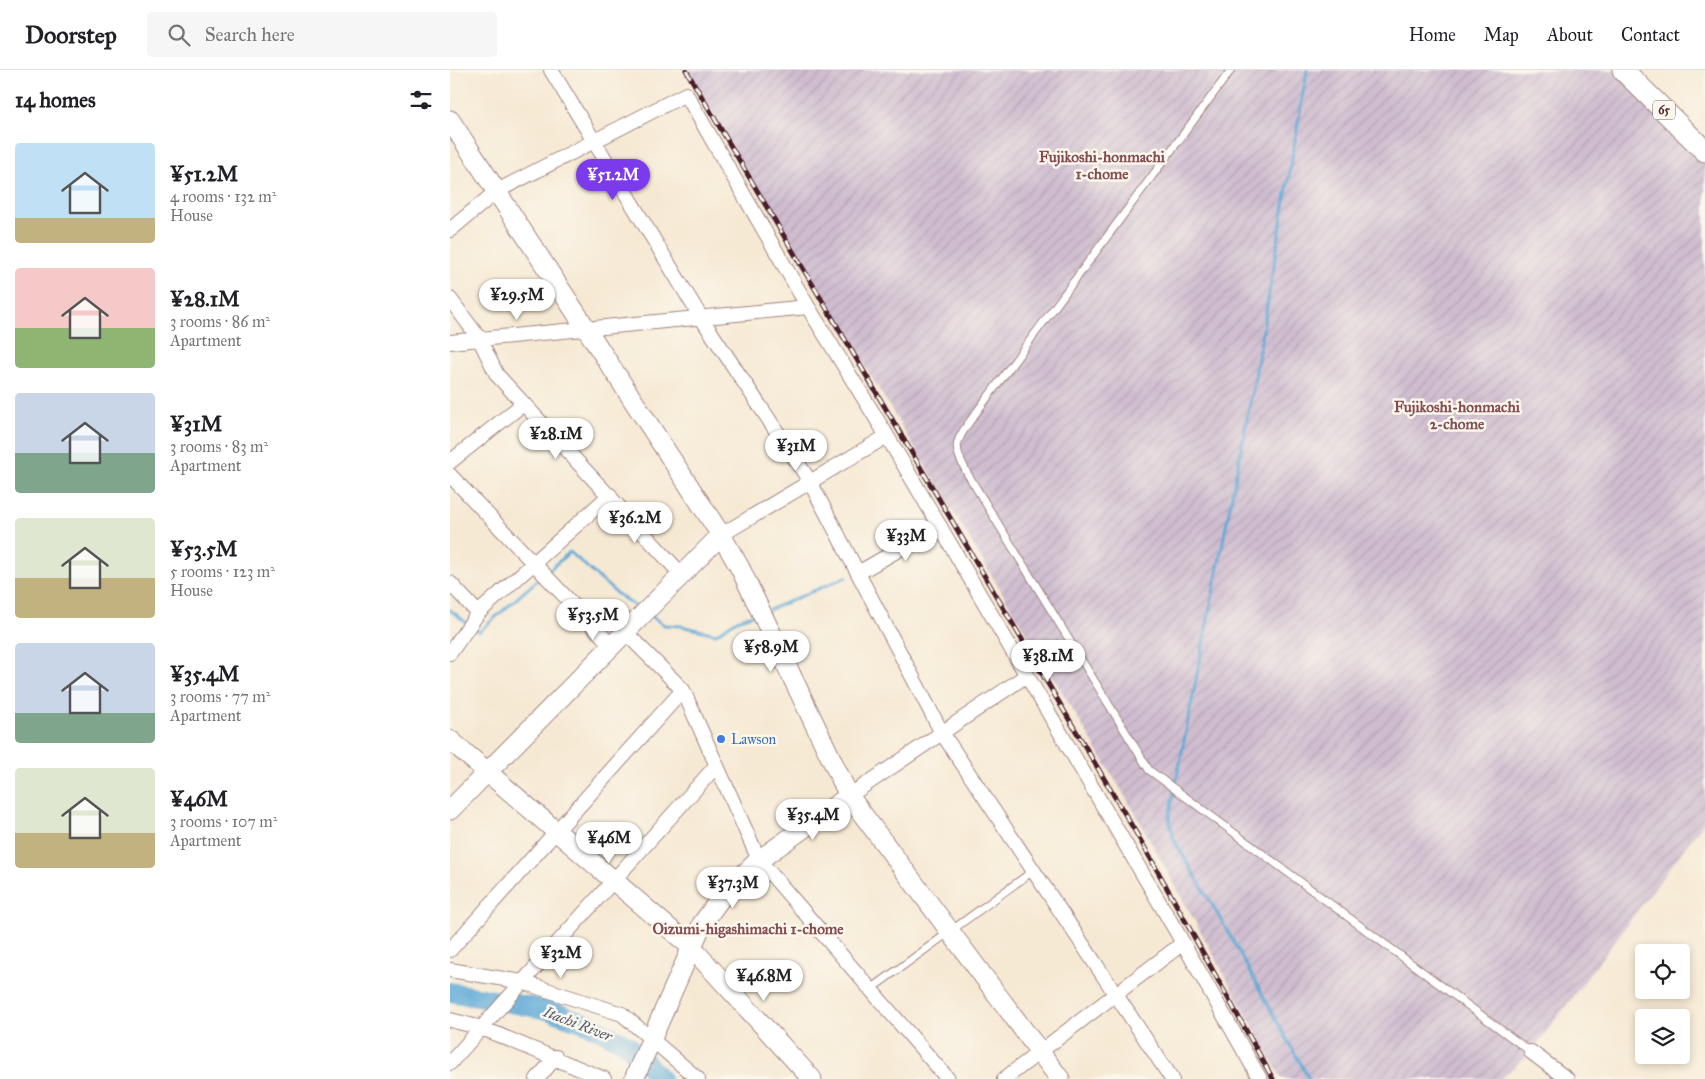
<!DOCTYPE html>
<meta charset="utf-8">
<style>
:root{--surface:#fff;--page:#f6f6f6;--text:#202124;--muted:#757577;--line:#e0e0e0;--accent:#7c3aed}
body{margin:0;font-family:"IM FELL Great Primer",serif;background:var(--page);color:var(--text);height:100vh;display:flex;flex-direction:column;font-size:19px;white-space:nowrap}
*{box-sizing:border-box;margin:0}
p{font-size:16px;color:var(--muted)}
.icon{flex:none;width:28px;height:28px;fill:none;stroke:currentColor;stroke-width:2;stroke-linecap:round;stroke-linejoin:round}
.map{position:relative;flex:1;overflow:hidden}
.panel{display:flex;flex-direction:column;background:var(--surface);width:450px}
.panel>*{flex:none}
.buttons{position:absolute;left:1185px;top:874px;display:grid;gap:10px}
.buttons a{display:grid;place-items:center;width:55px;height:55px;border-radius:5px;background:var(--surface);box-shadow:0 2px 8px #0003;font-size:25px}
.price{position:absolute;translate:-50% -42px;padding:0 11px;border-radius:18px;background:#fff;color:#222;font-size:16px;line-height:32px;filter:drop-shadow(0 1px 2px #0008)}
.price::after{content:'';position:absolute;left:50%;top:30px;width:15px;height:11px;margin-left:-8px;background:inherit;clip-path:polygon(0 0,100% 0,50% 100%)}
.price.on{background:var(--accent);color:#fff}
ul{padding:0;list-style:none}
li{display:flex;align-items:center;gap:15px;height:125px;padding:0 15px}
li span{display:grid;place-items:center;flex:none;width:140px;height:100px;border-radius:5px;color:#555}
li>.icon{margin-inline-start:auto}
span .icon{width:60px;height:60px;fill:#fffc;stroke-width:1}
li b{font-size:21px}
h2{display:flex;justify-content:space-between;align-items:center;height:60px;padding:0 15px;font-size:21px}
header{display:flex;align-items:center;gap:30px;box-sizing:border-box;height:70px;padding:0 25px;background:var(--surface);border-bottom:1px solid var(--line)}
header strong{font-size:24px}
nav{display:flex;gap:28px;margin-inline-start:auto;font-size:18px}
.search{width:350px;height:45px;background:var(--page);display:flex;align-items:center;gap:12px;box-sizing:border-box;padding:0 18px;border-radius:5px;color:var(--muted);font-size:19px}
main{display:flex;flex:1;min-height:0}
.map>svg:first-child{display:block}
.industrial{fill:url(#industrial-furrows)}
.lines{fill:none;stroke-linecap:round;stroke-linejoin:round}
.stream{stroke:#5ea9d6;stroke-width:3}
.river{stroke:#5ea9d6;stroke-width:20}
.lane-casing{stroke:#a0847f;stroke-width:9}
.street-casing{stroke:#a0847f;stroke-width:16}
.secondary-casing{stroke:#a0847f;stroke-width:21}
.primary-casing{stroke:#a0847f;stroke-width:23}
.lane{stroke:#fff;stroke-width:7}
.street{stroke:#fff;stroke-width:14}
.secondary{stroke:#fff;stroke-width:19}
.primary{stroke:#fff;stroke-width:21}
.rail-casing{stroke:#4a1f2b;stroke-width:5}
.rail{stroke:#fbf7ec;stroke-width:3;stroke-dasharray:9;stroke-linecap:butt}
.shop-dot{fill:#3f7fe0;stroke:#fbf7ec;stroke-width:2}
.labels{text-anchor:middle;stroke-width:5;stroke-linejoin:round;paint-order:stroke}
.shield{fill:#fbf7ec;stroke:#7f6065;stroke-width:1}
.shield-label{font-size:12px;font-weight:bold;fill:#4a1f2b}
.shop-label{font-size:14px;fill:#366cbe;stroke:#fbf7ec;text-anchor:start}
.neighbourhood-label{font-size:15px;font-weight:bold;fill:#844b52;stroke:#fbf7ec}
.water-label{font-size:15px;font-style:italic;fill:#52566f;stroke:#fbf7ec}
</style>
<header>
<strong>Doorstep</strong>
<div class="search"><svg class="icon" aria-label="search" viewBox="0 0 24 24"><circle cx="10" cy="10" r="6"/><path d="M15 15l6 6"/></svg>Search here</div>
<nav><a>Home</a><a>Map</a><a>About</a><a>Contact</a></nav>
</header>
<main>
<section class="panel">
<h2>14 homes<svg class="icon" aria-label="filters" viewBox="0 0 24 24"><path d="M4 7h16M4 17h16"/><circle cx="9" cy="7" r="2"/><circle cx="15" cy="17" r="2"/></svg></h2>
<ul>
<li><span style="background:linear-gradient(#bfe0f5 75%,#c2b280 0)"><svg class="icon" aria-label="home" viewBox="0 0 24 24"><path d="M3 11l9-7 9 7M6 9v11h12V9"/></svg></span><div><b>¥51.2M</b><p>4 rooms · 132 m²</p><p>House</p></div></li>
<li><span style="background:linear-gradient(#f6c9c9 60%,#8fb573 0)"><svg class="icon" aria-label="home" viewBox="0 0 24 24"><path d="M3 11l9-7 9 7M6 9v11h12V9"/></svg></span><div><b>¥28.1M</b><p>3 rooms · 86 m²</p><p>Apartment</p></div></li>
<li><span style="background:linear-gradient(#c9d6e8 60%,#7fa58c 0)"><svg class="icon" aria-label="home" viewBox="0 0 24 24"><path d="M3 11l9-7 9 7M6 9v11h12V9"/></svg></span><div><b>¥31M</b><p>3 rooms · 83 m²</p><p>Apartment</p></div></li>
<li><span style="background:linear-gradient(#dfe7d0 60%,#c2b280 0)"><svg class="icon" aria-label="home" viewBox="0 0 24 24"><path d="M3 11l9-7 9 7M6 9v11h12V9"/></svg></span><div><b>¥53.5M</b><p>5 rooms · 123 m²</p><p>House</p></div></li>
<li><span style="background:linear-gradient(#c9d6e8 70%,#7fa58c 0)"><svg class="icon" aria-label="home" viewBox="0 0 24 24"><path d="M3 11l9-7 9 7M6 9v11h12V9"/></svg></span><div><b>¥35.4M</b><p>3 rooms · 77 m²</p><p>Apartment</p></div></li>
<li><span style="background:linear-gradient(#dfe7d0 65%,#c2b280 0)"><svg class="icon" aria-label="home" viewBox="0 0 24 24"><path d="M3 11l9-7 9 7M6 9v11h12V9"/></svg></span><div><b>¥46M</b><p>3 rooms · 107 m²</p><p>Apartment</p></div></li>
</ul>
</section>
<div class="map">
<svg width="1255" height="1009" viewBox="0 0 1255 1009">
<defs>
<pattern id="industrial-furrows" width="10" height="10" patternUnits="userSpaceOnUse" patternTransform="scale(1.25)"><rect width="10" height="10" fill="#cfbdcf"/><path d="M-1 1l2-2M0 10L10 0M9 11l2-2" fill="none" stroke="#b3a2b2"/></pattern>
</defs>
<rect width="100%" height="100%" fill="#fbf7ec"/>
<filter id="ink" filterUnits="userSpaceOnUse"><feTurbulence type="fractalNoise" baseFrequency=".02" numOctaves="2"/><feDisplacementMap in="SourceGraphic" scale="10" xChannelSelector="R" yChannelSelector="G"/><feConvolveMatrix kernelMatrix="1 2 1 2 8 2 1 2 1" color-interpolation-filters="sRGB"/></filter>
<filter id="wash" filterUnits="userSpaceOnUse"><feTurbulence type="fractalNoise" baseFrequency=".0096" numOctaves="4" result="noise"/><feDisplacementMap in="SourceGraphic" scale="20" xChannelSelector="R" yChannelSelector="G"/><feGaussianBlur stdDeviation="1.12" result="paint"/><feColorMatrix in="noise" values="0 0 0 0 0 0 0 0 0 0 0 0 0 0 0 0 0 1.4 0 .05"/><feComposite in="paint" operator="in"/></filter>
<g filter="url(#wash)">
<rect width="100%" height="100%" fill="#f6e9d3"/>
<path class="industrial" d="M236 0H1171L1255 81V751L1081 982 1050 1009H832L684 741Z"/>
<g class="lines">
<path class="stream" d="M857 0 803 318 719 748 724 770 778 862 859 1009
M97 502 120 482 166 523 189 539
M0 540 17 553
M319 540 396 507
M201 546 214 555 231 556 266 564 287 550 305 544
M22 557 29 562 92 506"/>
<path class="river" d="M0 922 98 940 140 955 178 975 211 1009"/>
</g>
</g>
<g filter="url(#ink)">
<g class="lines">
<defs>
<path id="lane" d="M781 0 520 351C503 375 504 377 517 403L699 700 1081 982
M421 919 583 801"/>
<path id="street" d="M101 0 250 246 359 410 492 663 722 1009
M0 160 47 121 236 24 358 237 437 366 733 873 810 1009
M0 229 29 268 47 305 232 505
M0 272 358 237
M0 392 73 334
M0 405 162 576
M271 465 437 366
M408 503 490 456
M0 513 28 543
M175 562 233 620 309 790 498 1009
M0 583 28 543 160 425
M399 726 577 605
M0 880 233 620
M0 900 72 912 172 944 248 1009
M0 950 32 958 154 1009
M1081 982 1117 1009
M0 993 266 696
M87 1009 106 987
M554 1009 733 873"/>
<path id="secondary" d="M0 50 271 465 290 498 399 726 610 1009
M0 670 241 877 362 1009
M0 740 271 465
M184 1009 252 854 275 822 309 790 399 726"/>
<path id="primary" d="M1173 0 1255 81"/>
</defs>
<use href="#lane" class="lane-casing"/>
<use href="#street" class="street-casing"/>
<use href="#secondary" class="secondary-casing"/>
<use href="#primary" class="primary-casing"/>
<use href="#lane" class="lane"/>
<use href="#street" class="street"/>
<use href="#secondary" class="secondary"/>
<use href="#primary" class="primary"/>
<defs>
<path id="rail" d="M236 0 692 773 823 1009"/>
</defs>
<use href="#rail" class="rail-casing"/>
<use href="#rail" class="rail"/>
</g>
</g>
<circle class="shop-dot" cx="271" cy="669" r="5"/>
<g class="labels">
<rect class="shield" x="1203" y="30.5" width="22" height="19" rx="4"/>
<g class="shield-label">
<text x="1214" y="44">65</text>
</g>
<g class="shop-label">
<text x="281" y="674">Lawson</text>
</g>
<g class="neighbourhood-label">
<text x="652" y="92">Fujikoshi-honmachi<tspan x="652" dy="17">1-chome</tspan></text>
<text x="1007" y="342">Fujikoshi-honmachi<tspan x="1007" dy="17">2-chome</tspan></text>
<text x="298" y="864">Oizumi-higashimachi 1-chome</text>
</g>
<g class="water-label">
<text transform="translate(128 954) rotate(21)" y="5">Itachi River</text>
</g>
</g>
</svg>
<div class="buttons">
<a><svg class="icon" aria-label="locate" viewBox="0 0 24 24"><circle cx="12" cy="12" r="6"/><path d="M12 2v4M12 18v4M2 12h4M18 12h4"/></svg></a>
<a><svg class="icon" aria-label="layers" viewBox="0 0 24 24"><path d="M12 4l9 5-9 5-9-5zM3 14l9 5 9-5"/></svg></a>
</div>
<b class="price on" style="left:163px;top:131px">¥51.2M</b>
<b class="price" style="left:67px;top:251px">¥29.5M</b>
<b class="price" style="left:106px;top:390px">¥28.1M</b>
<b class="price" style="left:346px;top:402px">¥31M</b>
<b class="price" style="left:185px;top:474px">¥36.2M</b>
<b class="price" style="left:456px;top:492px">¥33M</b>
<b class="price" style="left:143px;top:571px">¥53.5M</b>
<b class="price" style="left:321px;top:603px">¥58.9M</b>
<b class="price" style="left:598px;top:612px">¥38.1M</b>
<b class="price" style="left:363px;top:771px">¥35.4M</b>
<b class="price" style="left:159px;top:794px">¥46M</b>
<b class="price" style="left:283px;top:839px">¥37.3M</b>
<b class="price" style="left:111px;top:909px">¥32M</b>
<b class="price" style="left:314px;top:932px">¥46.8M</b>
</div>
</main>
